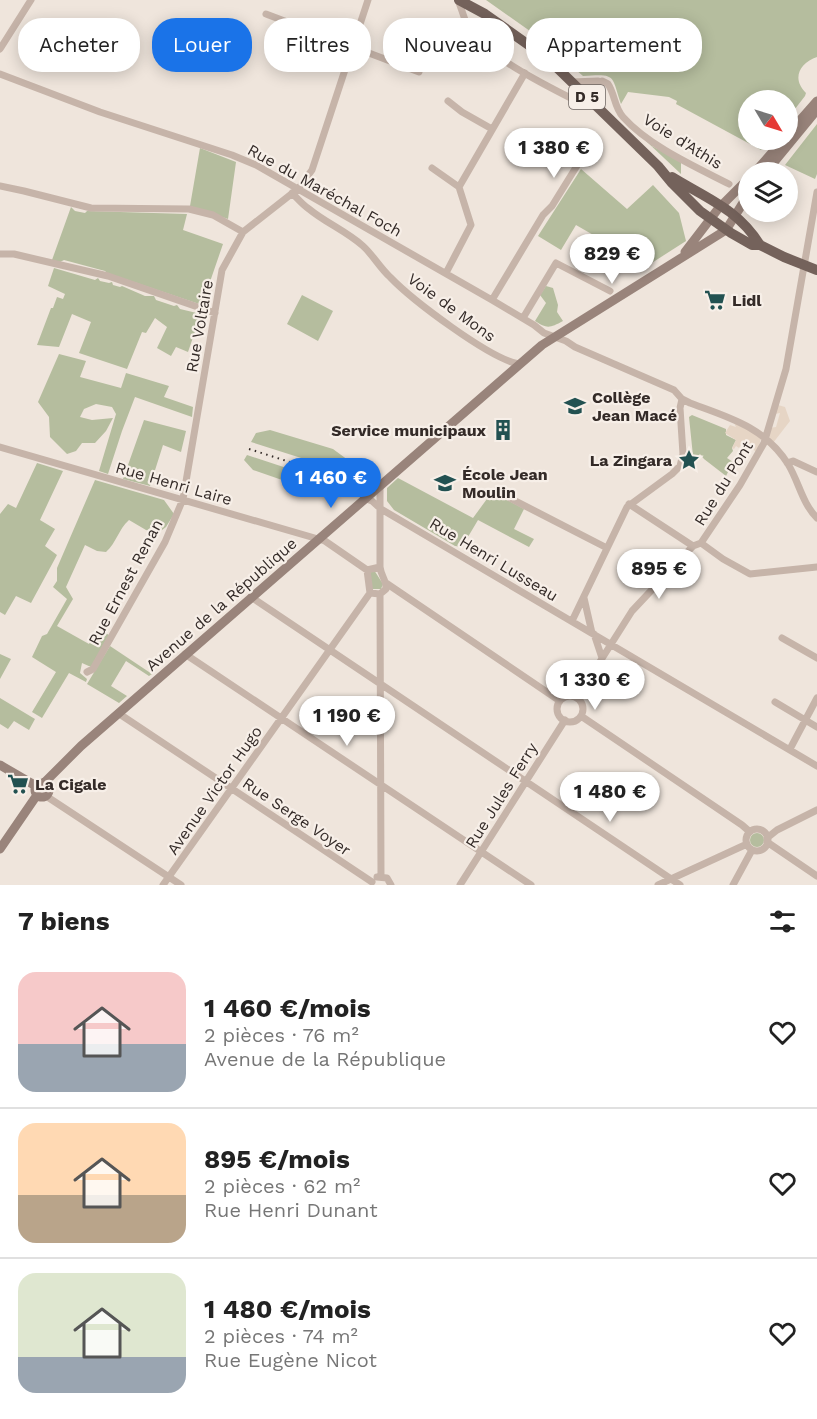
<!DOCTYPE html>
<html lang="fr">
<meta charset="utf-8">
<style>
:root{--surface:#fff;--page:#f6f6f6;--text:#222;--muted:#767676;--line:#e0e0e0;--accent:#1a73e8}
body{margin:0;font-family:"Work Sans",sans-serif;background:var(--page);color:var(--text);height:100vh;display:flex;flex-direction:column;font-size:22px;white-space:nowrap}
*{box-sizing:border-box;margin:0}
p{font-size:20px;color:var(--muted)}
.icon{flex:none;width:33px;height:33px;fill:none;stroke:currentColor;stroke-width:2;stroke-linecap:round;stroke-linejoin:round}
.map{position:relative;height:885px;overflow:hidden}
.drawer{display:flex;flex-direction:column;background:var(--surface);flex:1}
.drawer>*{flex:none}
.hud{position:absolute;left:18px;top:18px;width:782px;height:54px;display:flex;gap:12px}
.needle{width:39px;rotate:128deg}
.tools{position:absolute;left:738px;top:90px;display:grid;gap:12px}
.tools a{display:grid;place-items:center;width:60px;height:60px;border-radius:50%;background:var(--surface);box-shadow:0 3px 15px #0003;font-size:30px}
.price{position:absolute;translate:-50% -51px;padding:0 14px;border-radius:21px;background:#fff;color:#222;font-size:20px;line-height:39px;filter:drop-shadow(0 2px 3px #0008)}
.price::after{content:'';position:absolute;left:50%;top:36px;width:18px;height:14px;margin-left:-9px;background:inherit;clip-path:polygon(0 0,100% 0,50% 100%)}
.price.on{background:var(--accent);color:#fff}
ul{padding:0;list-style:none}
li{display:flex;align-items:center;gap:18px;height:150px;padding:0 18px}
li+li{border-top:2px solid var(--line)}
li span{display:grid;place-items:center;flex:none;width:168px;height:120px;border-radius:18px;color:#555}
li>.icon{margin-inline-start:auto}
span .icon{width:72px;height:72px;fill:#fffc;stroke-width:1}
li b{font-size:26px}
h2{display:flex;justify-content:space-between;align-items:center;height:72px;padding:0 18px;font-size:26px}
.pill{padding:0 21px;border-radius:24px;background:var(--surface);box-shadow:0 3px 15px #0003;font-size:21px;line-height:54px}
.pill.on{background:var(--accent);color:#fff}
.map>svg:first-child{display:block}
.green{fill:#b5bd9e}
.plaza{fill:#e6d5c5}
.lines{fill:none;stroke-linecap:round;stroke-linejoin:round}
.street{stroke:#c6b4a9;stroke-width:7}
.secondary{stroke:#99847b;stroke-width:9}
.primary{stroke:#74625b;stroke-width:10}
.rail{stroke:#342b28;stroke-width:2;stroke-dasharray:1.5 4.5;stroke-linecap:butt}
.labels{text-anchor:middle;stroke-width:4.5;stroke-linejoin:round;paint-order:stroke}
.shield{fill:#f7efe8;stroke:#6e6662;stroke-width:1.5}
.shield-label{font-size:15px;font-weight:bold;fill:#342b28}
.street-label{font-size:16px;fill:#342b28;stroke:#f7efe8}
.poi-label{font-size:16px;font-weight:bold;fill:#342b28;stroke:#f7efe8;text-anchor:start}
</style>
<div class="map">
<svg width="817" height="885" viewBox="0 0 817 885">
<rect width="100%" height="100%" fill="#efe5dc"/>
<path class="green" d="M486 0H817V57C800 63 791 78 806 93L805 96 788 118V100H748V140H769L761 150 676 104 677 101 669 97 628 92 621 104C611 75 617 74 583 76L537 36Z
M817 124V174L815 179 785 165Z
M646 141 652 143V146L681 161V174Z
M200 148 236 162 228 219 190 206Z
M581 169 627 209 653 185 679 213 686 241 647 266 576 225 561 250 538 236Z
M71 207 75 211 85 213 87 211 187 214 183 230 223 244 202 305 107 273 105 271 64 260 60 262 52 260Z
M54 268 95 280 98 278 100 281 109 283 112 282 113 285 120 287 122 286 145 296H154L156 300 174 306 177 305 180 309 201 314 188 352 176 347 171 356 157 348 167 327 155 318 146 333 142 332 127 369 79 353 91 322 72 314 59 347 37 345 51 308H53L57 297 63 299 65 294 48 286Z
M546 286 553 288 558 305 557 312 563 321C550 328 547 329 535 321L546 303 540 295Z
M302 295 333 311 318 341 287 324Z
M59 354 86 361 80 377 121 388 126 373 169 386 164 397 193 407 192 417 135 397 122 431 108 474 99 471 116 414 112 407 96 404 84 409 80 417 92 420 113 418 106 431 95 443H82L76 451 67 454 50 437 49 417 38 402Z
M692 415 726 429V435L736 440 732 448 733 451 727 458 733 462 726 476 704 459 700 454 697 457 693 456 689 417Z
M144 420 186 431 181 452 163 445 150 486 123 479Z
M270 430 333 449 352 463 342 492 331 497 253 470 244 460 247 455 329 482 338 487 342 471 251 442 256 433Z
M37 463 63 471 40 520 55 529 45 546 57 555 31 603 16 596 5 615 0 612V514L8 504 16 508Z
M398 478 473 518 492 492 524 509 514 529 534 539 529 547 478 520 462 547 455 546 394 510 387 501V488Z
M95 480 164 500 174 514 166 527 158 533 146 530 129 520C118 530 117 542 106 552L97 551 85 545 66 587 73 599 57 626 89 644 98 629 109 635 91 667 82 663 80 673 87 679 86 682 69 673 42 718 32 712 56 672 32 657 42 636 47 634 67 599 53 587 57 581V568Z
M374 570 383 584 381 589H372L369 573Z
M110 646 152 674 149 676 126 661 111 686 127 696 119 703 87 684Z
M0 654 11 659 0 679Z
M0 698 35 719 29 730 14 721 8 729 0 724Z
M750 840a7 7 0 1 1 14 0a7 7 0 1 1-14 0Z"/>
<path class="plaza" d="M778 405 785 407 790 421 773 443 769 436 770 428 776 427 780 413 775 414Z
M734 423 751 431 761 439 757 452 742 443 739 448 736 446 734 449 732 448 736 440 725 433 730 425 736 427Z"/>
<g class="lines">
<path class="street" d="M458 0C461 7 463 15 466 22 483 57 550 87 584 105L592 101V89L594 84 602 81 608 84C615 94 614 107 623 117 649 146 694 166 729 184
M266 14 419 72
M0 49 31 0
M0 74 100 112 232 155 256 165 492 300 534 325 544 333 566 341 575 347 674 390 682 399 690 403C728 417 765 427 788 464 799 482 802 503 817 518
M572 82 598 81
M448 101 462 112 492 129
M432 168 459 187
M0 186 24 191 91 208 189 209 213 215 243 232
M292 193C298 199 303 205 309 209 326 223 346 231 363 246 373 255 380 268 390 277 412 300 490 359 519 364
M0 254H14L108 276 215 313
M446 273 471 225 459 187 525 73
M492 300 543 215 552 206 583 156
M523 318 556 263 610 291
M0 447 325 541 367 570
M787 463 793 461 817 472
M496 491 607 548
M364 498 372 501 381 509 817 766
M629 504 693 546
M701 543 740 485 764 443 786 369 817 192
M701 543 723 559 750 574 817 567
M380 567V484
M380 567C381 576 387 581 386 589L380 594 370 593 367 570Z
M386 583 560 701
M380 594 381 876
M251 597 680 885
M584 598 592 633
M572 621 627 507 672 474 680 466 683 454 680 408 682 399
M594 634 602 658
M782 638 817 658
M185 654 531 885
M87 672 93 669 165 542 183 499 222 270 243 232 299 188 312 170 368 0
M557 709a13 13 0 1 1 26 0a13 13 0 1 1-26 0Z
M577 698 632 611 693 546 701 543
M775 702 817 727
M118 713 372 882
M581 716 742 825 750 832
M790 749 817 698
M46 796 181 885
M746 840a11 11 0 1 1 22 0a11 11 0 1 1-22 0Z
M767 838 777 830 817 810
M767 842 817 876
M377 877 387 878 391 885
M163 885 370 593
M460 885 565 720
M658 885 747 844
M733 885 752 850"/>
<path class="secondary" d="M788 134 817 101
M755 172 783 140
M766 172 817 110
M685 252 718 209 748 179
M0 765 36 786
M35 790a7 7 0 1 1 14 0a7 7 0 1 1-14 0Z
M44 783 81 746 542 345 726 230 748 195
M0 849 37 795"/>
<path class="primary" d="M459 0 485 14 547 58 658 166 672 183 700 211 731 233 752 245H760L784 257 817 270
M672 177C706 198 738 209 760 245"/>
<path class="rail" d="M249 449 340 478"/>
</g>
<defs>
<symbol id="supermarket-bare" viewBox="-9 -9 18 18"><path d="M-6-5.5h2.5l.6 2H6L4.5 2H-2.5L-4.4-4H-6ZM-1.5 3.2a1.3 1.3 0 1 0 .1 0ZM3 3.2a1.3 1.3 0 1 0 .1 0Z" fill="#225151" stroke="#f7efe8" stroke-width="2.5" paint-order="stroke"/></symbol>
<symbol id="school-bare" viewBox="-9 -9 18 18"><path d="M0-5L7-2L0 1L-7-2ZM-4 1L0 2.5L4 1V4Q0 6-4 4Z" fill="#225151" stroke="#f7efe8" stroke-width="2.5" paint-order="stroke"/></symbol>
<symbol id="building-bare" viewBox="-9 -9 18 18"><path d="M-4-6H4V6H1V3H-1V6H-4ZM-2.5-4.3h1.7v1.8h-1.7ZM.8-4.3h1.7v1.8H.8ZM-2.5-1h1.7V.8h-1.7ZM.8-1h1.7V.8H.8Z" fill="#225151" stroke="#f7efe8" stroke-width="2.5" paint-order="stroke"/></symbol>
<symbol id="sight-bare" viewBox="-9 -9 18 18"><path d="M0-6L1.8-2.2L6-1.7L2.9 1.2L3.7 5.4L0 3.3L-3.7 5.4L-2.9 1.2L-6-1.7L-1.8-2.2Z" fill="#225151" stroke="#f7efe8" stroke-width="2.5" paint-order="stroke"/></symbol>
</defs>
<g fill-rule="evenodd">
<use href="#supermarket-bare" x="700" y="285" width="30" height="30"/>
<use href="#school-bare" x="560" y="391" width="30" height="30"/>
<use href="#building-bare" x="488" y="415" width="30" height="30"/>
<use href="#sight-bare" x="674" y="445" width="30" height="30"/>
<use href="#school-bare" x="430" y="468" width="30" height="30"/>
<use href="#supermarket-bare" x="3" y="769" width="30" height="30"/>
</g>
<g class="labels">
<rect class="shield" x="569" y="85" width="36" height="24" rx="4.5"/>
<g class="shield-label">
<text x="587" y="102">D 5</text>
</g>
<g class="street-label">
<text transform="translate(683 141) rotate(32)" y="6">Voie d'Athis</text>
<text transform="translate(325 190) rotate(29)" y="6">Rue du Maréchal Foch</text>
<text transform="translate(452 307) rotate(36)" y="6">Voie de Mons</text>
<text transform="translate(199 326) rotate(-80)" y="6">Rue Voltaire</text>
<text transform="translate(174 483) rotate(16)" y="6">Rue Henri Laire</text>
<text transform="translate(723 483) rotate(-58)" y="6">Rue du Pont</text>
<text transform="translate(494 559) rotate(31)" y="6">Rue Henri Lusseau</text>
<text transform="translate(125 582) rotate(-62)" y="6">Rue Ernest Renan</text>
<text transform="translate(221 604) rotate(-41)" y="6">Avenue de la République</text>
<text transform="translate(214 790) rotate(-55)" y="6">Avenue Victor Hugo</text>
<text transform="translate(501 795) rotate(-58)" y="6">Rue Jules Ferry</text>
<text transform="translate(297 816) rotate(34)" y="6">Rue Serge Voyer</text>
</g>
<g class="poi-label">
<text x="732" y="306">Lidl</text>
<text x="592" y="403">Collège<tspan x="592" dy="18">Jean Macé</tspan></text>
<text x="486" y="436" text-anchor="end">Service municipaux</text>
<text x="672" y="466" text-anchor="end">La Zingara</text>
<text x="462" y="480">École Jean<tspan x="462" dy="18">Moulin</tspan></text>
<text x="35" y="790">La Cigale</text>
</g>
</g>
</svg>
<div class="tools">
<a><svg class="needle" viewBox="-14 -14 28 28"><path d="M0-13l5 13h-10z" fill="#e53935"/><path d="M0 13l5-13h-10z" fill="#767676"/></svg></a>
<a><svg class="icon" aria-label="layers" viewBox="0 0 24 24"><path d="M12 4l9 5-9 5-9-5zM3 14l9 5 9-5"/></svg></a>
</div>
<b class="price" style="left:554px;top:179px">1 380 €</b>
<b class="price" style="left:612px;top:285px">829 €</b>
<b class="price on" style="left:331px;top:509px">1 460 €</b>
<b class="price" style="left:659px;top:600px">895 €</b>
<b class="price" style="left:595px;top:711px">1 330 €</b>
<b class="price" style="left:347px;top:747px">1 190 €</b>
<b class="price" style="left:610px;top:823px">1 480 €</b>
<div class="hud">
<a class="pill">Acheter</a>
<a class="pill on">Louer</a>
<a class="pill">Filtres</a>
<a class="pill">Nouveau</a>
<a class="pill">Appartement</a>
</div>
</div>
<section class="drawer">
<h2>7 biens<svg class="icon" aria-label="filters" viewBox="0 0 24 24"><path d="M4 7h16M4 17h16"/><circle cx="9" cy="7" r="2"/><circle cx="15" cy="17" r="2"/></svg></h2>
<ul>
<li><span style="background:linear-gradient(#f6c9c9 60%,#9aa5b1 0)"><svg class="icon" aria-label="home" viewBox="0 0 24 24"><path d="M3 11l9-7 9 7M6 9v11h12V9"/></svg></span><div><b>1 460 €/mois</b><p>2 pièces · 76 m²</p><p>Avenue de la République</p></div><svg class="icon" aria-label="heart" viewBox="0 0 24 24"><path d="M12 20l-8-8c-3-5 5-10 8-4 3-6 11-1 8 4z"/></svg></li>
<li><span style="background:linear-gradient(#ffd9b3 60%,#b9a48a 0)"><svg class="icon" aria-label="home" viewBox="0 0 24 24"><path d="M3 11l9-7 9 7M6 9v11h12V9"/></svg></span><div><b>895 €/mois</b><p>2 pièces · 62 m²</p><p>Rue Henri Dunant</p></div><svg class="icon" aria-label="heart" viewBox="0 0 24 24"><path d="M12 20l-8-8c-3-5 5-10 8-4 3-6 11-1 8 4z"/></svg></li>
<li><span style="background:linear-gradient(#dfe7d0 70%,#9aa5b1 0)"><svg class="icon" aria-label="home" viewBox="0 0 24 24"><path d="M3 11l9-7 9 7M6 9v11h12V9"/></svg></span><div><b>1 480 €/mois</b><p>2 pièces · 74 m²</p><p>Rue Eugène Nicot</p></div><svg class="icon" aria-label="heart" viewBox="0 0 24 24"><path d="M12 20l-8-8c-3-5 5-10 8-4 3-6 11-1 8 4z"/></svg></li>
</ul>
</section>
